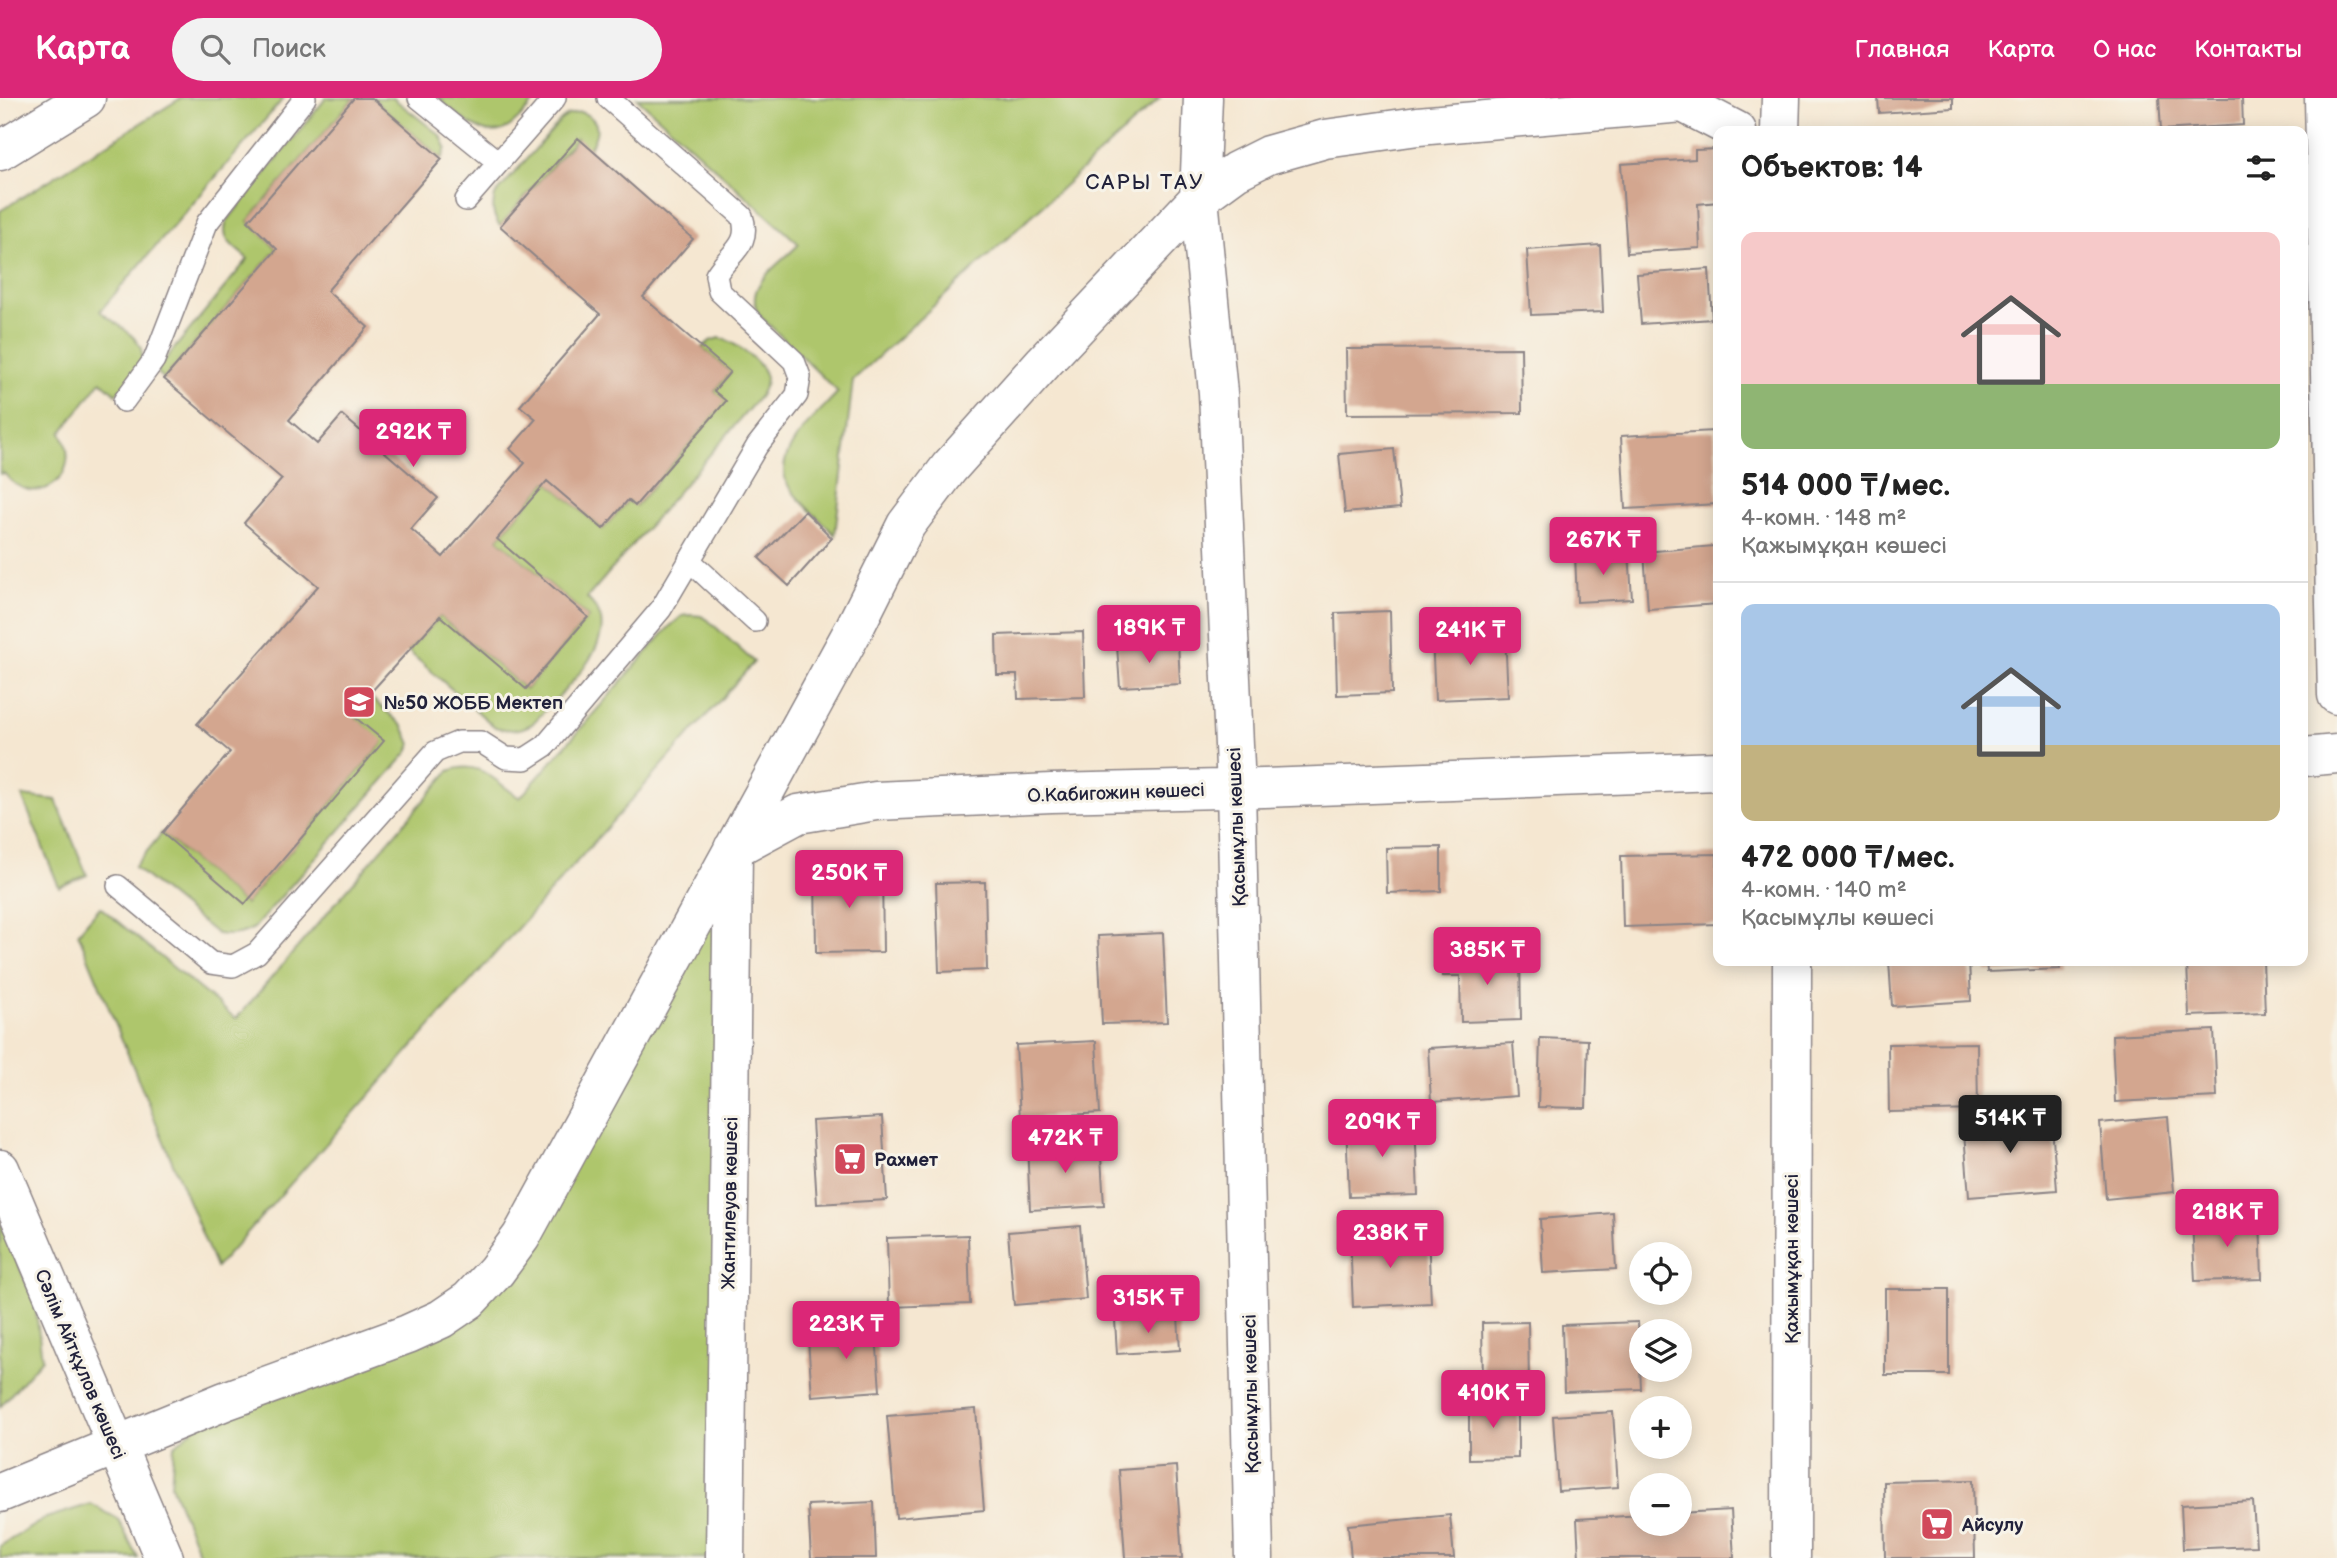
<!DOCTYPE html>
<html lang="ru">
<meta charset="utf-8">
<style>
:root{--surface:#fff;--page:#f2f2f2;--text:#222;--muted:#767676;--line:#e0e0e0;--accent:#db2777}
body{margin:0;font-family:"Balsamiq Sans",sans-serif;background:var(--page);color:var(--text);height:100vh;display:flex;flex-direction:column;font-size:26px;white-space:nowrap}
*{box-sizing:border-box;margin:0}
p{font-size:23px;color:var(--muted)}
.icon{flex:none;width:38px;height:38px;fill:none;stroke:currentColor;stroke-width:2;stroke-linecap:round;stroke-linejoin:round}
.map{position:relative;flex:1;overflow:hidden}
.drawer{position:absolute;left:1713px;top:28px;width:595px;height:840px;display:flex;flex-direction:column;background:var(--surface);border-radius:14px;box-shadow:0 4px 18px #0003}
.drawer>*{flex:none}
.fabs{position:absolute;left:1629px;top:1144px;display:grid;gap:14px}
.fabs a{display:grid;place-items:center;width:63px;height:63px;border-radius:50%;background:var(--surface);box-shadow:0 4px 18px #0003;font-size:35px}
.price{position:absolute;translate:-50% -60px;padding:0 16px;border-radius:7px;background:var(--accent);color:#fff;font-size:23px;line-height:46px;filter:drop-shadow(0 2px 4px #0008)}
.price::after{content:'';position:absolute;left:50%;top:42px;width:21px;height:16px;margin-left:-10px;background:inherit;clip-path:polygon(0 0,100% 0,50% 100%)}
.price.selected{background:#222;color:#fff}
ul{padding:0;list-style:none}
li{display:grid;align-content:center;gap:14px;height:371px;padding:0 28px}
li+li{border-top:2px solid var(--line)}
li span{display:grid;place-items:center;height:217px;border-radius:14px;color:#555}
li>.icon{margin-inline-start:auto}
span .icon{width:126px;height:126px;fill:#fffc;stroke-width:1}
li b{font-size:30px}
h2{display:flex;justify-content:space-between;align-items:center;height:84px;padding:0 28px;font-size:30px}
header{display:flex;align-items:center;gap:42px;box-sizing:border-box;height:98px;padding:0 35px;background:var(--accent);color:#fff}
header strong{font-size:33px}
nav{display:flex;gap:38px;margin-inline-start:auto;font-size:24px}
.search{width:490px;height:63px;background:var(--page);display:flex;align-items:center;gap:18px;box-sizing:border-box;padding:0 24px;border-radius:38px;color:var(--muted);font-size:26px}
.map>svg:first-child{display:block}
.green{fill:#aec66c;stroke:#687454;stroke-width:2}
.building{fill:#d3a68f}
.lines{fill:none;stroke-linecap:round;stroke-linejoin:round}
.service-casing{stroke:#8c8486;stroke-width:24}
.minor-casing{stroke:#8c8486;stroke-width:41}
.service{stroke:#fff;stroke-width:21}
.minor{stroke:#fff;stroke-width:38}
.labels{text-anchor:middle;stroke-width:6;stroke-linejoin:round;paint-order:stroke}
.poi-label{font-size:19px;font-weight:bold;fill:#22223b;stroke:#f7f3e8;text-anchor:start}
.street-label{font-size:19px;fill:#22223b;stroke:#f7f3e8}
.neighbourhood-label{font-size:21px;letter-spacing:2px;fill:#22223b;stroke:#f7f3e8}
</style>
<header>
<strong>Карта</strong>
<div class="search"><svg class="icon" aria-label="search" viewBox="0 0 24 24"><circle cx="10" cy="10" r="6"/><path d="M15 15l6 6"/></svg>Поиск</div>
<nav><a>Главная</a><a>Карта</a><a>О нас</a><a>Контакты</a></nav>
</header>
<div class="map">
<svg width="2337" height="1460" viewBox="0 0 2337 1460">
<rect width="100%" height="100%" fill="#f7f3e8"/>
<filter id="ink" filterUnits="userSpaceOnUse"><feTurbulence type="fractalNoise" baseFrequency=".0143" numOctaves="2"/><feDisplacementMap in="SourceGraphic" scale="14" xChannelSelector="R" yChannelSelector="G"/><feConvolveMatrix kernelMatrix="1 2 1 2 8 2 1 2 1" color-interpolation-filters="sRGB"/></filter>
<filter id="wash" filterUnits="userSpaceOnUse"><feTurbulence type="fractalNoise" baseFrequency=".00686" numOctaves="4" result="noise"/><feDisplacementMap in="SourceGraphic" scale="28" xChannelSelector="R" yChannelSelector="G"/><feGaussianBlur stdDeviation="1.57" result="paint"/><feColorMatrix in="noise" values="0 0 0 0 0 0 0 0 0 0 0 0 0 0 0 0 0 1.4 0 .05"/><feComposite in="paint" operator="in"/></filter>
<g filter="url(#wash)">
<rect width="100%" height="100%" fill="#f5e7d1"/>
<path class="green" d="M181 0H284L100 213C113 225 149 241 141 264 137 275 124 287 116 296L101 283 61 335C86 380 33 415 4 375L0 376V113Z
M326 0H354L248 123 277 151 164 281 158 275 159 269 248 161C236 150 219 142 227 123Z
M372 0H393L441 38 446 50 442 61Z
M438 0H538C529 9 521 20 510 28 485 47 456 15 438 0Z
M637 0H1160L853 282 835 437C822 423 800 405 789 389 768 356 818 317 838 294L759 217C742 186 780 167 799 146Z
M580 14C601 21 600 34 589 51L577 40 500 128C492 117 492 110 495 97L561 22 568 17Z
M719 240C733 243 760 262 765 276 768 284 763 291 760 298L587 500C592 505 597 510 600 518 612 553 555 601 532 626 519 633 510 633 495 629L408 553 440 518 526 591 588 519 497 441 547 383 603 431 628 402 636 408 725 303 714 293 730 274 702 250 710 243Z
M690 517 701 518 708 522 754 564 216 1170 78 835 100 809 236 921 449 673C480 660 496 685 520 700L669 529 682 518Z
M368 597 403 628 411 646 408 654 254 830C241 837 231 838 217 836L134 769 162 735 245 806 383 644 351 616Z
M22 698 56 702 87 777 59 789Z
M733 751 725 1460H201L171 1387 174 1348 225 1303 469 1202Z
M0 1123 35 1205 42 1261 0 1309Z
M91 1406 118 1421 138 1460H0V1448L46 1420Z"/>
<g id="blocks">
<path class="building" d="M354 0H372L442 61 327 193 368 229 289 322 317 346 342 317 438 400 411 431 443 459 525 365 510 351 536 321 520 308 600 216 500 128 578 40 693 141 643 199 730 274 714 293 726 303 635 408 628 402 603 431 547 383 497 441 588 519 526 591 440 518 351 616 384 643 245 806 162 735 230 654 197 626 318 488 244 425 282 381 164 281 277 151 248 123Z
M1878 0H1953V10L1879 15Z
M2159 0H2242L2243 27 2161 32Z
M1718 51V104L1698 106 1700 150 1627 155 1621 66 1695 61V52Z
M1600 147 1603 214 1531 217 1527 152Z
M1709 171 1712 221 1641 226 1637 176Z
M1521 250 1522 315 1347 316 1346 251Z
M1714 333 1718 406 1625 411 1621 338Z
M1394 351 1400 410 1345 415 1339 356Z
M805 413 832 440 789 488 759 460Z
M1714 448 1718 506 1648 511 1644 454Z
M1629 453 1632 501 1577 504 1575 456Z
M1390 513 1392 595 1337 597 1335 515Z
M1083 534 1085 599 1018 601 1017 577H997L996 537Z
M1505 536 1508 599 1435 602 1432 539Z
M1178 544 1180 586 1120 589 1117 548Z
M1441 749V793L1387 795 1386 750Z
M1717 756 1718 826 1623 829 1621 758Z
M882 769 883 854 816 855 815 771Z
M985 784 987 872 939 874 936 785Z
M1163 835 1167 924 1102 926 1098 838Z
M1520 858 1521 922 1461 924 1460 878H1442L1441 860Z
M1889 863H1969L1971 903 1892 908Z
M1986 863H2059L2060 871 1987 874Z
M2187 863H2263L2265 915 2189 918Z
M2214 932 2217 999 2115 1004 2112 937Z
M1540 940 1588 942 1586 1010 1538 1009Z
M1096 943 1100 1015 1020 1020 1016 947Z
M1513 945 1517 998 1431 1004 1428 950Z
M1977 945 1978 1012 1889 1014 1888 946Z
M2051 1015 2057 1092 1969 1099 1963 1022Z
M882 1019 887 1102 817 1106 812 1023Z
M2168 1019 2174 1094 2106 1101 2100 1025Z
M1415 1022 1418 1097 1349 1099 1346 1025Z
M1100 1042 1104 1108 1030 1112 1027 1046Z
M1613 1115 1616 1171 1543 1175 1540 1121Z
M2260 1119 2262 1181 2195 1183 2192 1122Z
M1080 1128 1086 1201 1014 1207 1008 1134Z
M1428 1135 1431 1205 1353 1209 1350 1139Z
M968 1137 970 1206 889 1209 887 1140Z
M1885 1191H1949V1277H1885Z
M1178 1218 1180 1252 1117 1256 1115 1222Z
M875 1221 880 1293 812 1298 808 1241 848 1238 847 1222Z
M1528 1224 1529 1288H1483L1482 1225Z
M1638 1224 1641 1291 1564 1294 1562 1227Z
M1469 1304H1518V1360L1469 1361Z
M976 1311 984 1412 896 1420 887 1318Z
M1613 1314 1618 1389 1558 1393 1553 1318Z
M1176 1368 1182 1460H1125L1119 1372Z
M1973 1382 1975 1460H1885L1884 1384Z
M2253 1403 2256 1448 2183 1451 2181 1407Z
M874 1404 876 1460H811L808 1407Z
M1731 1412 1734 1460H1579L1577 1421 1642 1417V1426H1680V1415Z
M1450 1417 1454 1460H1351L1348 1427Z"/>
</g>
</g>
<g filter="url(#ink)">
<use href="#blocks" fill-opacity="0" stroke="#8c8486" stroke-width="2"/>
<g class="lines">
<defs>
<path id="service" d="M419 0 498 64
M466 102 555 0
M124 303 154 262 207 125 305 0
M689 462 755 523
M118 788 211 865 233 868 257 855 435 654 459 644H481L506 660 525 661 545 648 661 511 757 348 797 297 800 279 794 263 719 193 716 177C730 154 752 147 742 118L608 0"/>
<path id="minor" d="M1203 0 1199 100 1218 295 1236 691 1254 1460
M2324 0 2337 597
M1683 5 1737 33
M1780 33 1781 0
M0 53 86 0
M2303 659 2337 656
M0 1071 164 1460
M0 1395 225 1303 408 1236 441 1221 469 1202 496 1173 521 1139 855 529 906 427 949 370 1044 264 1199 100 1236 73 1268 57 1325 41 1418 28 1683 5 1694 0
M725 1460 733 751 798 716 876 703 1051 695 1264 690 1718 673
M1791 1460 1792 863"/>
</defs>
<use href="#service" class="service-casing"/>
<use href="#minor" class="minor-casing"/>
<use href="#service" class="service"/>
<use href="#minor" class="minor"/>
</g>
</g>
<defs>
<symbol id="school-square" viewBox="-11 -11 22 22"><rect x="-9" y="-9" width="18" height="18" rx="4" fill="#d1495b" stroke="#f7f3e8"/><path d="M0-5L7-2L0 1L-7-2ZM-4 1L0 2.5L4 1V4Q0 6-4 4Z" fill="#fff"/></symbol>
<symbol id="supermarket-square" viewBox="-11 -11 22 22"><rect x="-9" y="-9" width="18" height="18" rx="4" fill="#d1495b" stroke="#f7f3e8"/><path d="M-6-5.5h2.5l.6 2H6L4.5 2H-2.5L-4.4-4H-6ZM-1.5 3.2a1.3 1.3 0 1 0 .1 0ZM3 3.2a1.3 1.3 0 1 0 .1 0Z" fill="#fff"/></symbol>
</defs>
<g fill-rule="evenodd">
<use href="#school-square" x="340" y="585" width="38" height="38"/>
<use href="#supermarket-square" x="831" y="1042" width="38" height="38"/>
<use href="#supermarket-square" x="1918" y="1407" width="38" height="38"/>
</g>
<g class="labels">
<g class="poi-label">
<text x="384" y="611">№50 ЖОББ Мектеп</text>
<text x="874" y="1068">Рахмет</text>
<text x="1962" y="1433">Айсулу</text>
</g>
<g class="street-label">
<text transform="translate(1116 694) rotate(-2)" y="7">О.Кабигожин көшесі</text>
<text transform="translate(1236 729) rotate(-92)" y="7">Қасымұлы көшесі</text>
<text transform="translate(729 1105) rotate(-89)" y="7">Жантилеуов көшесі</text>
<text transform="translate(1791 1161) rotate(-90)" y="7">Қажымұқан көшесі</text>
<text transform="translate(81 1266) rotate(67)" y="7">Сәлім Айтқұлов көшесі</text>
<text transform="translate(1250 1296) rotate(-91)" y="7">Қасымұлы көшесі</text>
</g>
<g class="neighbourhood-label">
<text x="1145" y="91">САРЫ ТАУ</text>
</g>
</g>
</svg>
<div class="fabs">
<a><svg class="icon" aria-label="locate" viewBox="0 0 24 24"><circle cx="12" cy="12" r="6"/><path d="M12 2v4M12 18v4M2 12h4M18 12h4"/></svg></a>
<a><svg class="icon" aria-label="layers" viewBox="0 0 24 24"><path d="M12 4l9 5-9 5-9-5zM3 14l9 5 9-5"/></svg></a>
<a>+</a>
<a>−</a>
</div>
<b class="price" style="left:413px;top:371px">292K ₸</b>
<b class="price" style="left:1603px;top:479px">267K ₸</b>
<b class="price" style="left:1149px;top:567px">189K ₸</b>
<b class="price" style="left:1470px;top:569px">241K ₸</b>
<b class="price" style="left:849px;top:812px">250K ₸</b>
<b class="price" style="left:1487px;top:889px">385K ₸</b>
<b class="price selected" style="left:2010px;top:1057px">514K ₸</b>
<b class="price" style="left:1382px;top:1061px">209K ₸</b>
<b class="price" style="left:1065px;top:1077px">472K ₸</b>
<b class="price" style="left:2227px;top:1151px">218K ₸</b>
<b class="price" style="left:1390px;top:1172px">238K ₸</b>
<b class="price" style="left:1148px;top:1237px">315K ₸</b>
<b class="price" style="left:846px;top:1263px">223K ₸</b>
<b class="price" style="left:1493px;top:1332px">410K ₸</b>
<section class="drawer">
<h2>Объектов: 14<svg class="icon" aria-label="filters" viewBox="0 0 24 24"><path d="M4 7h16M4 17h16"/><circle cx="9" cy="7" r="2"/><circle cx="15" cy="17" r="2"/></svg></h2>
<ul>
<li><span style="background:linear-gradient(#f6c9c9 70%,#8fb573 0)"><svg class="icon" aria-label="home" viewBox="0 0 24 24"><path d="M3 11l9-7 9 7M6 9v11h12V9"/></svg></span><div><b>514 000 ₸/мес.</b><p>4-комн. · 148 m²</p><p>Қажымұқан көшесі</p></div></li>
<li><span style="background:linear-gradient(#a9c7e8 65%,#c2b280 0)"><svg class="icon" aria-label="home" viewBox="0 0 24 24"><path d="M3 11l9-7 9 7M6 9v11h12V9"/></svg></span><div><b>472 000 ₸/мес.</b><p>4-комн. · 140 m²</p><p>Қасымұлы көшесі</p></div></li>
</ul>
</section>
</div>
